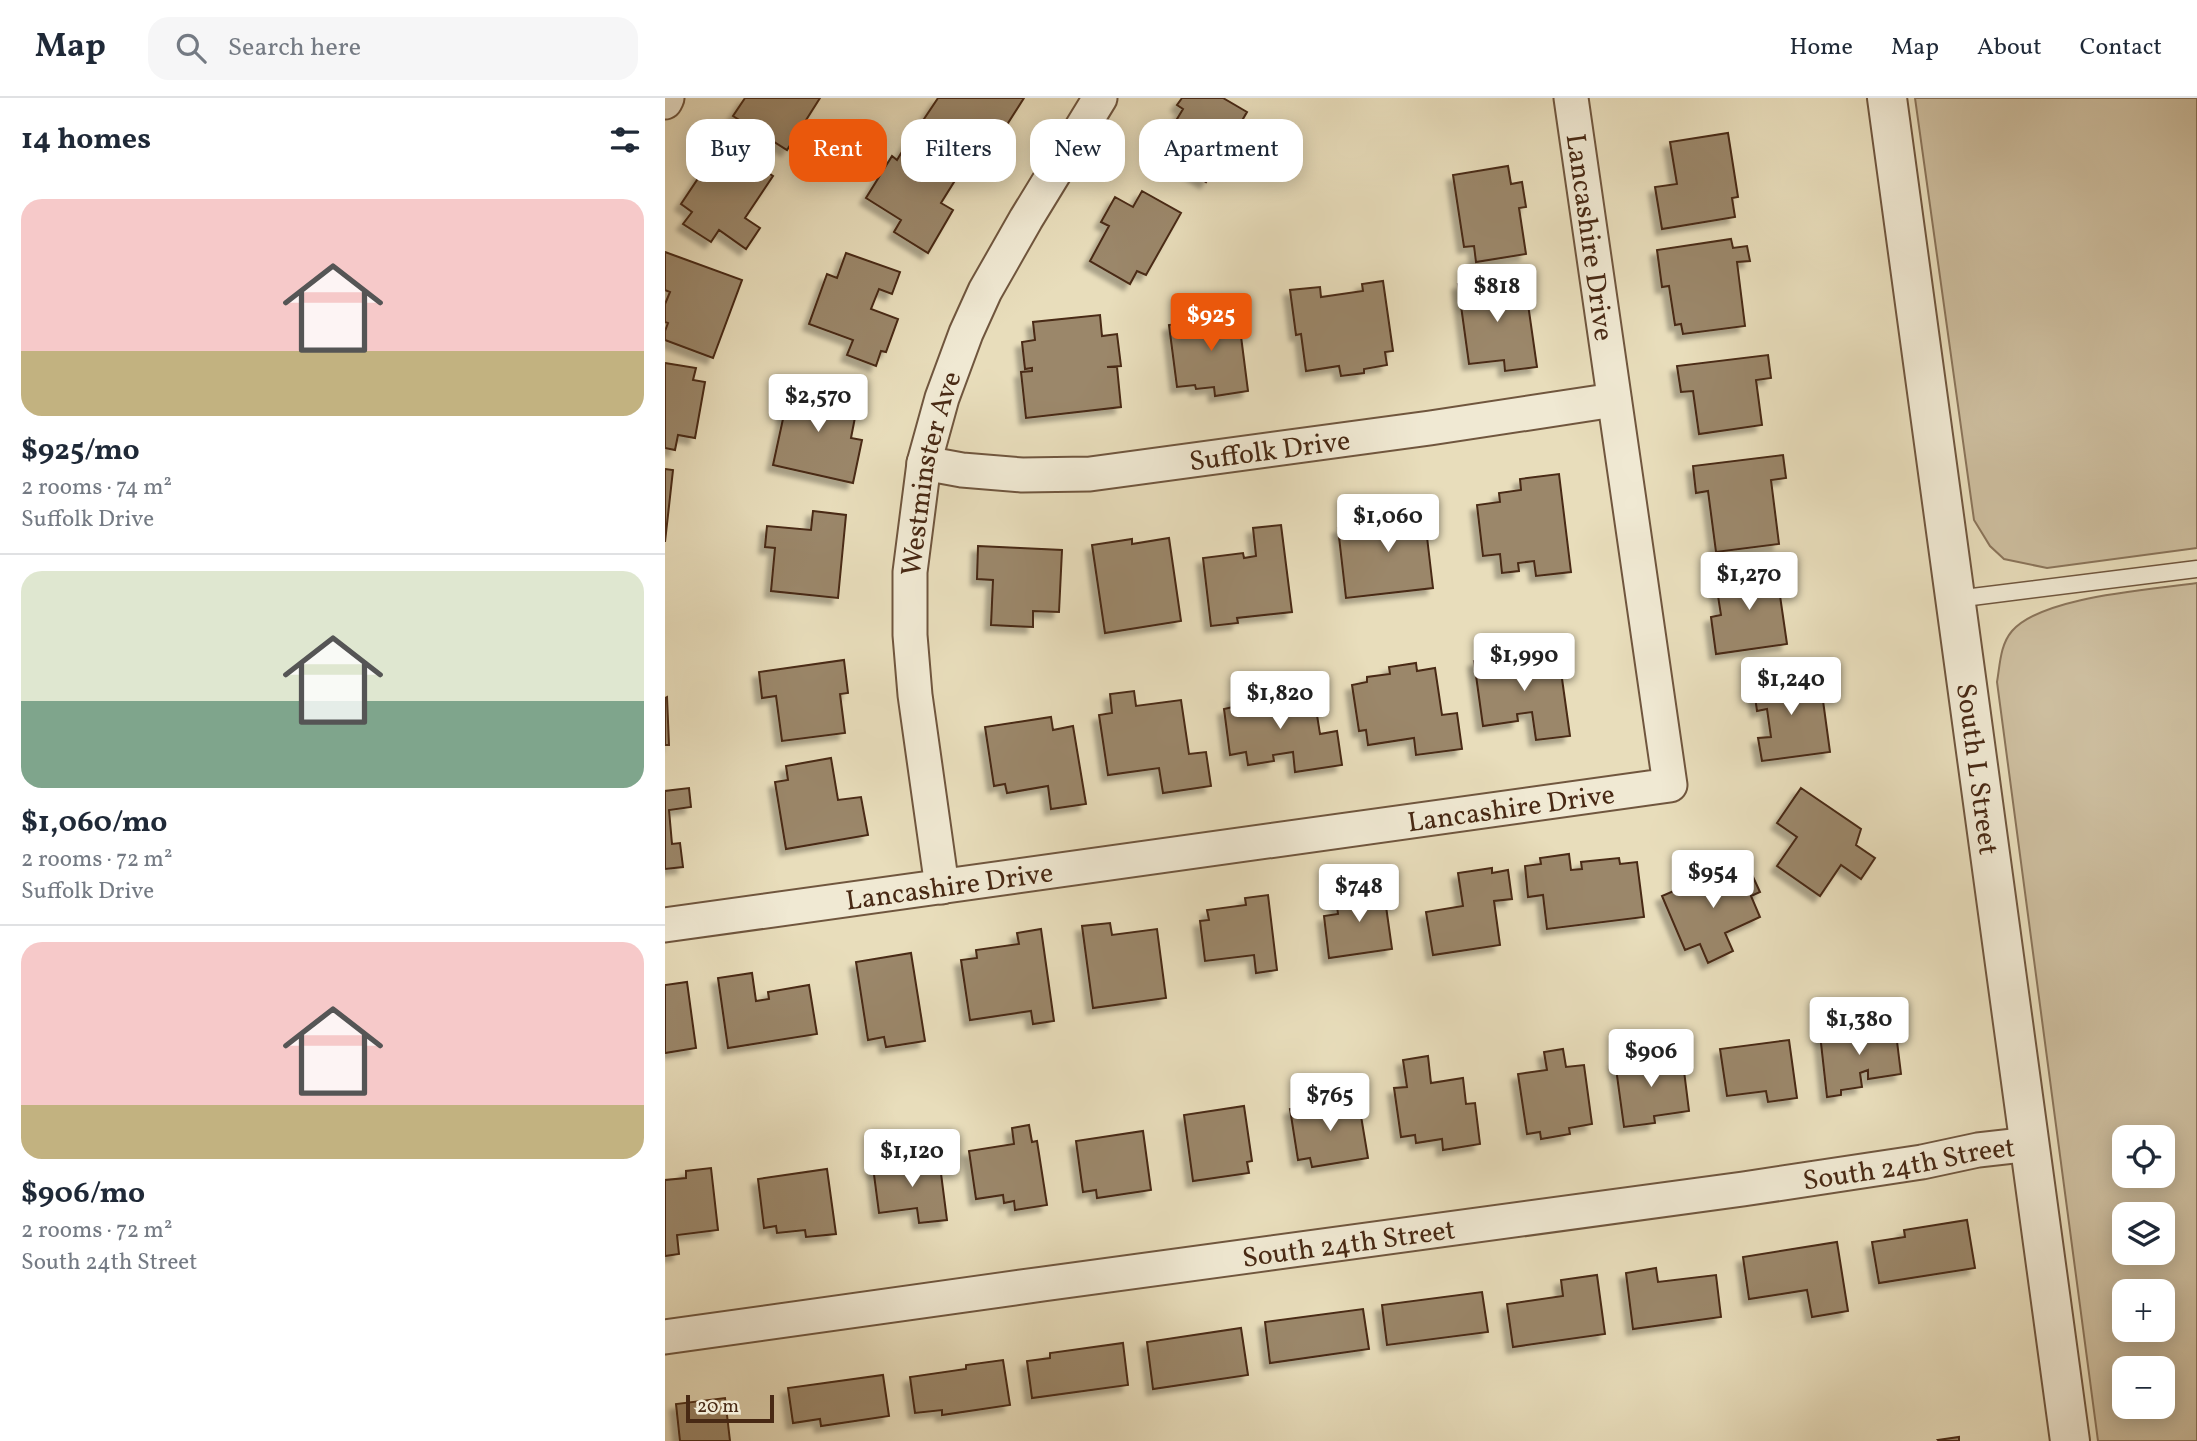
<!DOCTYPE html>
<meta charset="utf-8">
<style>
:root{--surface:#fff;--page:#f6f6f7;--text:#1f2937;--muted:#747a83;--line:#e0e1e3;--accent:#ea580c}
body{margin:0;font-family:Vollkorn,serif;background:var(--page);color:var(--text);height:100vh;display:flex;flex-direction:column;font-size:26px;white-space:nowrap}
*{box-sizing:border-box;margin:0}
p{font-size:23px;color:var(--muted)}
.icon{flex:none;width:38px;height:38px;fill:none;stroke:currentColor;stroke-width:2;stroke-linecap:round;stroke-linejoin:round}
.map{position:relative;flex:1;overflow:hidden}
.details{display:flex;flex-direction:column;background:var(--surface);width:665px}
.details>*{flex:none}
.hud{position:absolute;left:21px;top:21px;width:665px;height:63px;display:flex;gap:14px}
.controls{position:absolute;left:1447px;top:1027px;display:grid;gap:14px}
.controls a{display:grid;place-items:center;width:63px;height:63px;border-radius:14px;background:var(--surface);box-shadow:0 4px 18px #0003;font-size:35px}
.scale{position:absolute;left:21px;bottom:18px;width:88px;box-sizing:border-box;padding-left:7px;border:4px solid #482914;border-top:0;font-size:19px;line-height:24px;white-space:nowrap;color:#482914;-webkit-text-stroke:5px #f0e9d3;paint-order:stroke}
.price{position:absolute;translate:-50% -60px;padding:0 16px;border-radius:7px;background:#fff;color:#222;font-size:23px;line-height:46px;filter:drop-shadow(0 2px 4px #0008)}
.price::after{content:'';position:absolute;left:50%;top:42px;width:21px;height:16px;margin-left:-10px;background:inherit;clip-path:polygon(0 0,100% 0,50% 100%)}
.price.selected{background:var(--accent);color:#fff}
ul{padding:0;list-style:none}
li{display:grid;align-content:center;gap:14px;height:371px;padding:0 21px}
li+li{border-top:2px solid var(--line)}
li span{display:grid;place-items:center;height:217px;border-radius:21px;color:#555}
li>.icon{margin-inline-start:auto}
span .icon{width:126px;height:126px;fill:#fffc;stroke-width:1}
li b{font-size:30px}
h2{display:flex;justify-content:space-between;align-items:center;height:84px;padding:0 21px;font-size:30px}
.chip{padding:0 24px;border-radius:21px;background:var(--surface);box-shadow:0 4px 18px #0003;font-size:24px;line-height:63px}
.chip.selected{background:var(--accent);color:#fff}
header{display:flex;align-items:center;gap:42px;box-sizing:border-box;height:98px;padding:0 35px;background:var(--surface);border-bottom:2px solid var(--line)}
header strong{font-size:33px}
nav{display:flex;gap:38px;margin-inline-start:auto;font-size:24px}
.search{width:490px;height:63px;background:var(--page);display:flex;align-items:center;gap:18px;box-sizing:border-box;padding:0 24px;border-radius:21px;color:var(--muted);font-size:26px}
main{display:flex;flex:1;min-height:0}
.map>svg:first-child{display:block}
.green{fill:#cdbe9f;stroke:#8a745a;stroke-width:2;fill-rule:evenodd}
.building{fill:#9b876b;stroke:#482914;stroke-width:2;filter:url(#shadow)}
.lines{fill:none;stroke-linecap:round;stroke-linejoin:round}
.service-casing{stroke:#70563e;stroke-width:19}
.minor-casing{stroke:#70563e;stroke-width:37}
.tertiary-casing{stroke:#70563e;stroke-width:42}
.service{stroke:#f0e9d3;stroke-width:16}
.minor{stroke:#f0e9d3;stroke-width:33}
.tertiary{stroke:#f0e9d3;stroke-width:38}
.labels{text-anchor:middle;stroke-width:6;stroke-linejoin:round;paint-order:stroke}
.street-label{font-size:28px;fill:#482914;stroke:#f0e9d3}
</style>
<header>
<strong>Map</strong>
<div class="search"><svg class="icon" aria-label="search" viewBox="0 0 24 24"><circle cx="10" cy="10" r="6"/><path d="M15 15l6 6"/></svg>Search here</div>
<nav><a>Home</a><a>Map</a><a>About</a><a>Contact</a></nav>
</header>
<main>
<section class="details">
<h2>14 homes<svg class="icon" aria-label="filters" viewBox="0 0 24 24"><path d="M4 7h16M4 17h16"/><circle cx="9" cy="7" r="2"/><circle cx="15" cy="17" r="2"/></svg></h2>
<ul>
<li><span style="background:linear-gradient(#f6c9c9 70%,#c2b280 0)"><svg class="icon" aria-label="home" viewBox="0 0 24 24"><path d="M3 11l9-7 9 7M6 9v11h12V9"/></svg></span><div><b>$925/mo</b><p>2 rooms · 74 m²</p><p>Suffolk Drive</p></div></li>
<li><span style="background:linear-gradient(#dfe7d0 60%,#7fa58c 0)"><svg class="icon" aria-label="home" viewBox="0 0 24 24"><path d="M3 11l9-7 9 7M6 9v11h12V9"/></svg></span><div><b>$1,060/mo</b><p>2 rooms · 72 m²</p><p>Suffolk Drive</p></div></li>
<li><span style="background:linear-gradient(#f6c9c9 75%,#c2b280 0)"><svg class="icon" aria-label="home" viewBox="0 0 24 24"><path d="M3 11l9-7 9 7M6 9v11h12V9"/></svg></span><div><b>$906/mo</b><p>2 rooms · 72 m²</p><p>South 24th Street</p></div></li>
</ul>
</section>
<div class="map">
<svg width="1532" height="1343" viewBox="0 0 1532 1343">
<defs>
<filter id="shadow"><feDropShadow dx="-6" dy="6" stdDeviation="2" flood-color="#0004"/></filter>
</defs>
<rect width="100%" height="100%" fill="#e8ddbb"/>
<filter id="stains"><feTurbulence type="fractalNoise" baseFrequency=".00286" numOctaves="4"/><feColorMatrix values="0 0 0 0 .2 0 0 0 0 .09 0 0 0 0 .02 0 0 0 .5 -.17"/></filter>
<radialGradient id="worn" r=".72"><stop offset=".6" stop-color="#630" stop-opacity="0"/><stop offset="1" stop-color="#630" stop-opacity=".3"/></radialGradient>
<path class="green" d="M1250 0H1532V450L1382 470 1339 461 1325 448 1309 422Z
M1532 485V1343H1433L1332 584C1335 567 1335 547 1347 533 1378 498 1485 492 1532 485ZM1460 1040H1498V1078H1460ZM1498 1116V1155H1460V1116ZM1460 1194H1498V1232H1460ZM1460 1270H1498V1309H1460Z"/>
<path class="building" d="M80 0H155L122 52 68 18Z
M273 0H272H359L320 61 259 21Z
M517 0H558L582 14 541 84 496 57 507 39 503 36 518 11 512 7Z
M1063 35 1073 99 1067 100 1070 119 997 131 990 89 1012 86 1005 44Z
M247 37 299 68 276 105 288 112 263 155 229 134 236 122 201 100 227 58 232 62Z
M74 55 108 78 80 120 95 130 81 151 54 132 46 144 18 126 27 114 16 106 46 61 63 72Z
M843 68 846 86 857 84 861 109 854 110 861 156 811 164 809 148 799 149 788 77Z
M477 93 516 115 481 177 472 173 465 186 425 163 444 128 436 124 450 99 468 109Z
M1066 141 1068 150 1082 148 1085 163 1072 164 1080 228 1018 236 1016 226 1010 227 1004 188 997 189 992 152Z
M0 154 77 182 48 260 0 242V233L3 225 0 224V206L5 194 0 192Z
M181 155 235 174 227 196 214 191 206 211 233 221 221 254 216 253 211 268 182 257 188 242 144 226 162 176 172 180Z
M847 179 850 200 862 199 872 269 840 273 839 262 804 266 793 186Z
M718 183 728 253 720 254 722 267 699 271V275L676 278 674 268 641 273 636 236 631 237 625 192 655 189 656 199 698 193 697 186Z
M572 207 583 293 550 298 549 289 531 291 530 287 512 289 504 227 547 221 545 210Z
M435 217 437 238 452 236 456 268 442 269H452L456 309 361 320 356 274 367 273V270L360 271 357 244 370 242 368 224Z
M1103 257 1106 280 1091 282 1097 327 1034 336 1028 293 1016 294 1012 268Z
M0 265 31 270 28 282 40 284 30 340 13 337 10 352 0 350Z
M126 284 173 295 172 300 193 304 186 340 197 342 188 385 108 367Z
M1118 357 1121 380 1106 382 1114 446 1051 454 1043 393 1031 395 1028 368Z
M0 371 8 372 0 444Z
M894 376 906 474 871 478 869 463 853 465 854 473 837 475 835 456 818 458 812 407 835 404 834 395 856 392 855 381Z
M758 405 768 490 681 500 673 430 698 427 699 438 718 436 715 410Z
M148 413 181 417 173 500 106 493 110 450 100 449 102 428 146 432Z
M616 427 627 514 572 520 573 525 546 528 538 460 578 455 579 460 591 458 588 430Z
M504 440 516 523 440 535 427 447 467 441V446Z
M313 448 397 452 394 514 368 513V529L326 527 328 482 312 481Z
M1111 470 1122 546 1051 556 1046 519 1056 517 1050 479Z
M893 552 905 638 871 642 867 614 852 616 853 623 818 628 809 563 833 560 835 568 851 565 850 558Z
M179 562 183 595 175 596 180 635 117 643 111 598 97 600 94 574Z
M751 565 752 573 770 570 777 617 792 615 797 651 751 657 749 640 703 647 701 632 694 633 687 587 702 584V579L725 576 724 569Z
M1125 572 1128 592 1156 588 1165 654 1097 663 1093 640 1106 639 1102 611 1092 613 1087 577Z
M625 592 626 601 649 598 655 636 672 633 677 667 630 674 628 654 608 657 609 663 583 667 581 654 565 657 559 611 568 609 567 600Z
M469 593 471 608 516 602 524 656 541 654 546 688 498 695 494 670 443 677 434 617 447 615 445 596Z
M2 599 4 647H0V600Z
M386 619 388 632 408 628 421 706 386 711 383 688 342 695 340 686 329 688 320 629Z
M166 660 173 702 196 699 203 737 121 751 110 684 123 682 121 668Z
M24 690 26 709 4 712 7 746 15 745 18 769 0 771V693Z
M1136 690 1196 731 1191 747 1210 760 1196 781 1176 767 1155 798 1112 768 1132 739 1112 725Z
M904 756 906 772 917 771 916 764 954 760 955 766 972 764 979 819 882 831 878 797 863 799 860 768 876 766 875 760Z
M1083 768 1095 794 1086 798 1095 819 1060 835 1068 853 1043 865 1035 846 1020 852 997 798 1062 770 1065 775Z
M827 770V775L843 772 847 801 829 803 835 847 768 857 761 814 798 808 793 775Z
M718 787 727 851 664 860 659 818 673 816 671 801 683 800 682 792Z
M603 797 612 872 591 875 589 857 540 863 535 823 544 822 542 812 581 807 580 800Z
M445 825 447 837 492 831 501 900 428 910 417 828Z
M376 831 389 923 368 926 366 913 305 922 296 862 312 860 311 852 354 846 352 835Z
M246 855 260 943 221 949 219 939 203 942 191 864Z
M87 875 91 903 104 901 103 894 144 887 152 936 63 950 53 880Z
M22 884 31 950 0 955V887Z
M1230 927 1236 976 1203 981V972L1195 975 1197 989 1176 992V997L1162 999 1155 936Z
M1124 942 1132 1000 1103 1004 1101 993 1062 998 1055 951Z
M898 951 901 969 919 967 927 1026 904 1030 905 1036 876 1041 875 1034 862 1036 853 976 882 972 879 954Z
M1002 955 1004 967 1018 965 1024 1013 989 1018 990 1025 959 1029 950 963Z
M763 958 766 985 798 980 801 1006 810 1005 815 1046 778 1052 777 1041 751 1045 750 1037 736 1039 729 990 742 989 738 962Z
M693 1000 703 1060 647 1069 645 1060 633 1062 625 1011Z
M579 1008 587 1063 582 1064 584 1075 528 1083 519 1017Z
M364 1027 367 1044 372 1043 382 1107 350 1112 349 1103 339 1105 338 1097 311 1101 304 1053 349 1046 347 1030Z
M478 1033 486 1092 432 1100 431 1092 418 1094 411 1043Z
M274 1060 282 1122 254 1125 252 1110 214 1115 208 1069Z
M46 1070 53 1132 12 1137 14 1156 0 1158V1082L21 1080V1073Z
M162 1071 171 1136 141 1139 140 1132 112 1135 111 1128 99 1130 93 1081Z
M1302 1122 1310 1170 1214 1185 1207 1144 1240 1139 1239 1132Z
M1172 1144 1183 1213 1147 1219 1142 1192 1084 1201 1078 1159Z
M991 1170 993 1184 1051 1177 1056 1219 968 1231 961 1175Z
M932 1177 940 1236 848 1249 842 1206 898 1198 896 1182Z
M817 1194 823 1234 722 1247 717 1207Z
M698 1211 704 1251 605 1265 600 1224Z
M576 1230 583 1277 488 1291 482 1244Z
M458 1245 463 1287 367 1300 362 1263 385 1260V1255Z
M338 1262 345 1307 277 1317V1312L250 1315 245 1279 301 1271V1267Z
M218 1277 224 1318 156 1328 155 1321 128 1325 123 1290Z
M60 1300 65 1343H15L11 1306Z
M1294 1339V1343H1274L1273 1342Z"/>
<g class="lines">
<defs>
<path id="service" d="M1291 501 1532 471"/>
<g id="minor">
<path d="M0 4 2 0"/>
<path id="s1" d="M259 365 297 372 357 377 425 376 765 330 949 302"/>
<path id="s2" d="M277 789 250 597 245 537V474L259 365 277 300 301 235 320 193 361 121 435 0"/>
<path id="s3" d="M0 827 1005 687 906 0"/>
<path id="s4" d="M0 1239 378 1186 1078 1091 1257 1064 1313 1052 1366 1046"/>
</g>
<g id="tertiary">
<path id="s5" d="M1222 0 1405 1343"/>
</g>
</defs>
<use href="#service" class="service-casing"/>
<use href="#minor" class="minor-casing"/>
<use href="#tertiary" class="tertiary-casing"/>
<use href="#service" class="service"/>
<use href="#minor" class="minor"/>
<use href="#tertiary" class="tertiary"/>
</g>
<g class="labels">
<g class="street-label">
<text transform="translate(926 139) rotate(82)" y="10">Lancashire Drive</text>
<text dy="10" stroke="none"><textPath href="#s1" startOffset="348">Suffolk Drive</textPath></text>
<text dy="10" stroke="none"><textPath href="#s2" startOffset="418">Westminster Ave</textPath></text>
<text dy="10" stroke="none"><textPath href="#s5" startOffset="677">South L Street</textPath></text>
<text dy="10" stroke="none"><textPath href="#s3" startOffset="854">Lancashire Drive</textPath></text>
<text dy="10" stroke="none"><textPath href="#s3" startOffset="287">Lancashire Drive</textPath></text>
<text dy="10" stroke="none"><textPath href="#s4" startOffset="1256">South 24th Street</textPath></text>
<text dy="10" stroke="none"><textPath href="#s4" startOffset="690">South 24th Street</textPath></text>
</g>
</g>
<rect width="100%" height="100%" filter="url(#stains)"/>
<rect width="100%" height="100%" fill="url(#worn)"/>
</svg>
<div class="controls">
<a><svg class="icon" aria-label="locate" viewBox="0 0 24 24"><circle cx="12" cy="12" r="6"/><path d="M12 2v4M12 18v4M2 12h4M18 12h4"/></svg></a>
<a><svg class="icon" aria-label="layers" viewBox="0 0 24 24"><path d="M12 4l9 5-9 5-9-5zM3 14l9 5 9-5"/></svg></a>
<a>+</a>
<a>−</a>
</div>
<div class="scale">20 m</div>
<b class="price" style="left:832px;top:226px">$818</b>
<b class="price selected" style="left:546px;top:255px">$925</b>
<b class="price" style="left:153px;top:336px">$2,570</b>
<b class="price" style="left:723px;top:456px">$1,060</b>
<b class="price" style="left:1084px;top:514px">$1,270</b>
<b class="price" style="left:859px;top:595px">$1,990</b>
<b class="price" style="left:1126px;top:619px">$1,240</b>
<b class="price" style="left:615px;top:633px">$1,820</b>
<b class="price" style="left:1048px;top:812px">$954</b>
<b class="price" style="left:694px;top:826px">$748</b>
<b class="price" style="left:1194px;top:959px">$1,380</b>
<b class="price" style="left:986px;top:991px">$906</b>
<b class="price" style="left:665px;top:1035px">$765</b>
<b class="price" style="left:247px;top:1091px">$1,120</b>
<div class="hud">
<a class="chip">Buy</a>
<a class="chip selected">Rent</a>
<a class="chip">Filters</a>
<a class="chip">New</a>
<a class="chip">Apartment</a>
</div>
</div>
</main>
